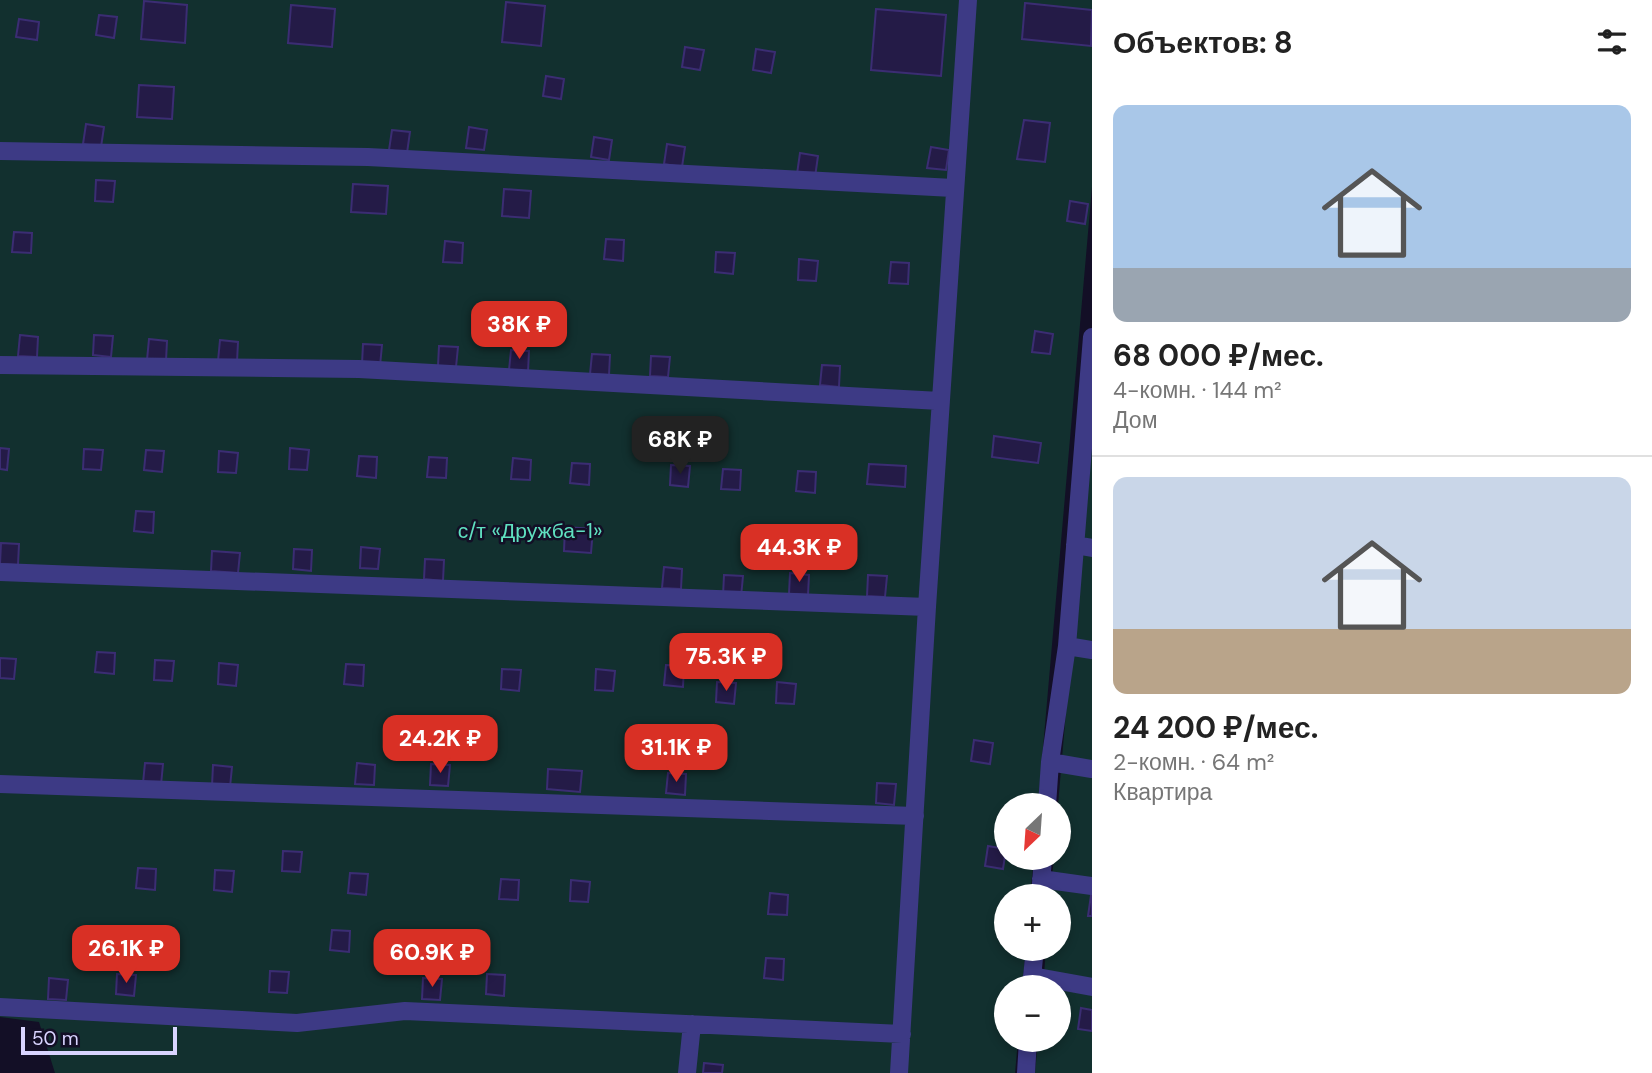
<!DOCTYPE html>
<html lang="ru">
<meta charset="utf-8">
<style>
:root{--surface:#fff;--page:#f2f2f2;--text:#222;--muted:#767676;--line:#e0e0e0;--accent:#d93025}
body{margin:0;font-family:"DM Sans",sans-serif;background:var(--page);color:var(--text);height:100vh;display:flex;flex-direction:column;font-size:26px;white-space:nowrap}
*{box-sizing:border-box;margin:0}
p{font-size:23px;color:var(--muted)}
.icon{flex:none;width:38px;height:38px;fill:none;stroke:currentColor;stroke-width:2;stroke-linecap:round;stroke-linejoin:round}
.map{position:relative;flex:1;overflow:hidden}
.drawer{display:flex;flex-direction:column;background:var(--surface);width:560px}
.drawer>*{flex:none}
.needle{width:46px;rotate:205deg}
.tools{position:absolute;left:994px;top:793px;display:grid;gap:14px}
.tools a{display:grid;place-items:center;width:77px;height:77px;border-radius:50%;background:var(--surface);box-shadow:0 4px 10px #0003;font-size:35px}
.scale{position:absolute;left:21px;bottom:18px;width:156px;box-sizing:border-box;padding-left:7px;border:4px solid #d9d4ff;border-top:0;font-size:19px;line-height:24px;white-space:nowrap;color:#d9d4ff;-webkit-text-stroke:5px #130f26;paint-order:stroke}
.price{position:absolute;translate:-50% -60px;padding:0 16px;border-radius:14px;background:var(--accent);color:#fff;font-size:23px;line-height:46px;filter:drop-shadow(0 2px 4px #0008)}
.price::after{content:'';position:absolute;left:50%;top:42px;width:21px;height:16px;margin-left:-10px;background:inherit;clip-path:polygon(0 0,100% 0,50% 100%)}
.price.selected{background:#222;color:#fff}
ul{padding:0;list-style:none}
li{display:grid;align-content:center;gap:14px;height:371px;padding:0 21px}
li+li{border-top:2px solid var(--line)}
li span{display:grid;place-items:center;height:217px;border-radius:14px;color:#555}
li>.icon{margin-inline-start:auto}
span .icon{width:126px;height:126px;fill:#fffc;stroke-width:1}
li b{font-size:30px}
h2{display:flex;justify-content:space-between;align-items:center;height:84px;padding:0 21px;font-size:30px}
main{display:flex;flex:1;min-height:0}
.map>svg:first-child{display:block}
.green{fill:#12302f}
.building{fill:#241b47;stroke:#3b2d73;stroke-width:2}
.lines{fill:none;stroke-linecap:round;stroke-linejoin:round}
.minor{stroke:#3d3a85;stroke-width:18}
.labels{text-anchor:middle;stroke-width:5;stroke-linejoin:round;paint-order:stroke}
.park-label{font-size:21px;fill:#5fe0c0;stroke:#130f26}
</style>
<main>
<div class="map">
<svg width="1092" height="1073" viewBox="0 0 1092 1073">
<rect width="100%" height="100%" fill="#130f26"/>
<path class="green" d="M0 0H1092V187L1038 805H1006V858H1034L1030 896H1006V948L1026 949 1022 987H1006V1040H1018L1015 1073H55L39 1022 0 1017Z
M1092 409V1073H1035L1038 1040H1059V987H1043L1046 949 1059 948V896H1050L1054 858H1059L1058 805Z"/>
<path class="building" d="M144 1 187 5 185 43 141 39Z
M506 2 545 6 541 46 502 42Z
M1025 3 1092 10 1091 46 1022 39Z
M291 5 335 9 332 47 288 43Z
M876 9 946 15 941 76 871 70Z
M99 15 117 17 114 38 96 35Z
M19 19 39 22 37 40 16 37Z
M685 47 704 50 700 70 682 67Z
M756 49 775 52 771 73 753 70Z
M546 76 564 79 561 99 543 96Z
M139 85 174 87 172 119 137 117Z
M1024 120 1050 123 1045 162 1017 159Z
M86 124 104 127 101 147 83 144Z
M469 127 487 130 484 150 466 148Z
M392 130 410 132 407 153 389 150Z
M594 137 612 140 609 160 591 157Z
M667 144 685 147 682 167 664 164Z
M931 147 949 150 946 170 927 168Z
M800 153 818 156 815 177 797 174Z
M96 180 115 181 113 202 95 201Z
M353 184 388 186 386 214 351 212Z
M504 189 531 191 529 218 502 216Z
M1070 201 1088 204 1085 224 1067 221Z
M14 232 32 233 31 253 12 252Z
M606 239 624 240 623 261 604 259Z
M445 241 463 243 462 263 443 262Z
M716 252 735 253 733 274 715 272Z
M799 259 818 261 816 281 798 280Z
M891 262 909 263 908 284 889 283Z
M1035 331 1053 334 1050 354 1032 352Z
M20 335 38 337 37 357 18 356Z
M94 335 113 336 111 357 93 355Z
M149 339 167 341 166 361 147 360Z
M220 340 238 342 237 362 218 361Z
M363 344 382 345 380 366 362 364Z
M439 346 458 347 456 367 438 366Z
M511 350 529 351 528 372 509 370Z
M592 354 610 355 609 375 590 374Z
M651 356 670 357 668 377 650 376Z
M822 365 840 366 839 387 820 385Z
M994 436 1041 443 1038 463 992 457Z
M0 448 9 449 7 470 0 469Z
M290 448 309 450 307 470 289 469Z
M84 449 103 450 101 470 83 469Z
M146 450 164 451 162 472 144 470Z
M219 451 238 453 236 473 218 472Z
M359 456 377 457 376 478 357 476Z
M429 457 447 458 446 478 427 477Z
M513 458 531 460 530 480 511 479Z
M572 463 590 464 589 485 570 483Z
M869 464 906 466 905 487 867 484Z
M671 465 690 466 688 487 670 485Z
M723 469 741 470 740 490 721 489Z
M798 471 816 472 815 493 796 491Z
M136 511 154 512 153 533 134 531Z
M565 527 593 529 591 553 564 551Z
M1 543 19 544 18 565 0 564Z
M361 547 380 549 378 569 360 568Z
M294 549 312 550 311 571 293 569Z
M212 551 240 553 238 573 211 571Z
M425 559 444 560 443 581 424 579Z
M664 567 682 569 681 589 662 588Z
M790 573 809 575 808 595 789 594Z
M724 575 743 576 741 597 723 596Z
M868 575 887 576 885 597 867 596Z
M97 652 115 653 114 674 95 672Z
M0 658 16 659 14 679 0 678Z
M155 660 174 661 172 681 154 680Z
M219 663 238 665 236 686 218 684Z
M346 664 364 665 363 686 344 684Z
M666 665 684 666 683 687 664 685Z
M502 669 521 670 519 691 501 689Z
M596 669 615 671 613 691 595 690Z
M717 682 736 683 734 704 716 702Z
M777 682 796 684 794 704 776 703Z
M974 740 993 743 990 764 971 761Z
M145 763 163 764 161 785 143 783Z
M357 763 375 765 374 785 355 784Z
M431 764 450 765 448 786 430 785Z
M213 765 232 767 230 787 212 786Z
M548 769 582 771 580 792 547 789Z
M668 773 686 774 685 795 666 793Z
M877 783 896 784 894 805 876 803Z
M988 846 1006 849 1003 869 985 866Z
M283 851 302 852 300 872 282 871Z
M138 868 156 869 155 890 136 888Z
M215 870 234 871 232 892 214 890Z
M350 873 368 874 366 895 348 893Z
M501 879 519 880 518 900 499 899Z
M571 880 590 882 588 902 570 901Z
M770 893 788 895 787 915 768 914Z
M1091 895 1092 896V916H1088Z
M332 930 350 931 349 952 330 950Z
M766 958 784 959 783 980 764 978Z
M270 971 289 972 287 993 269 992Z
M117 974 136 975 134 996 116 994Z
M487 974 505 975 504 996 486 994Z
M49 978 68 980 66 1000 48 999Z
M423 978 442 979 440 1000 422 999Z
M1081 1008 1092 1010V1031L1078 1029Z
M704 1063 723 1065 722 1073H703Z"/>
<g class="lines">
<path class="minor" d="M0 151 368 157 953 188
M0 365 359 369 940 401
M1075 545 1092 548
M0 572 927 607
M1067 646 1092 650
M1050 762 1092 769
M0 784 915 816
M1047 805 1050 762 1067 646 1092 337
M1041 879 1092 886
M1040 896 1043 858
M1032 976 1092 987
M1031 987 1035 948
M0 1007 297 1023 405 1011 902 1034
M687 1073 692 1024
M899 1073 927 607 968 0
M1026 1073 1028 1040"/>
</g>
<g class="labels">
<g class="park-label">
<text x="530" y="538">с/т «Дружба-1»</text>
</g>
</g>
</svg>
<div class="tools">
<a><svg class="needle" viewBox="-14 -14 28 28"><path d="M0-13l5 13h-10z" fill="#e53935"/><path d="M0 13l5-13h-10z" fill="#767676"/></svg></a>
<a>+</a>
<a>−</a>
</div>
<div class="scale">50 m</div>
<b class="price" style="left:519px;top:361px">38K ₽</b>
<b class="price selected" style="left:680px;top:476px">68K ₽</b>
<b class="price" style="left:799px;top:584px">44.3K ₽</b>
<b class="price" style="left:726px;top:693px">75.3K ₽</b>
<b class="price" style="left:440px;top:775px">24.2K ₽</b>
<b class="price" style="left:676px;top:784px">31.1K ₽</b>
<b class="price" style="left:126px;top:985px">26.1K ₽</b>
<b class="price" style="left:432px;top:989px">60.9K ₽</b>
</div>
<section class="drawer">
<h2>Объектов: 8<svg class="icon" aria-label="filters" viewBox="0 0 24 24"><path d="M4 7h16M4 17h16"/><circle cx="9" cy="7" r="2"/><circle cx="15" cy="17" r="2"/></svg></h2>
<ul>
<li><span style="background:linear-gradient(#a9c7e8 75%,#9aa5b1 0)"><svg class="icon" aria-label="home" viewBox="0 0 24 24"><path d="M3 11l9-7 9 7M6 9v11h12V9"/></svg></span><div><b>68 000 ₽/мес.</b><p>4-комн. · 144 m²</p><p>Дом</p></div></li>
<li><span style="background:linear-gradient(#c9d6e8 70%,#b9a48a 0)"><svg class="icon" aria-label="home" viewBox="0 0 24 24"><path d="M3 11l9-7 9 7M6 9v11h12V9"/></svg></span><div><b>24 200 ₽/мес.</b><p>2-комн. · 64 m²</p><p>Квартира</p></div></li>
</ul>
</section>
</main>
